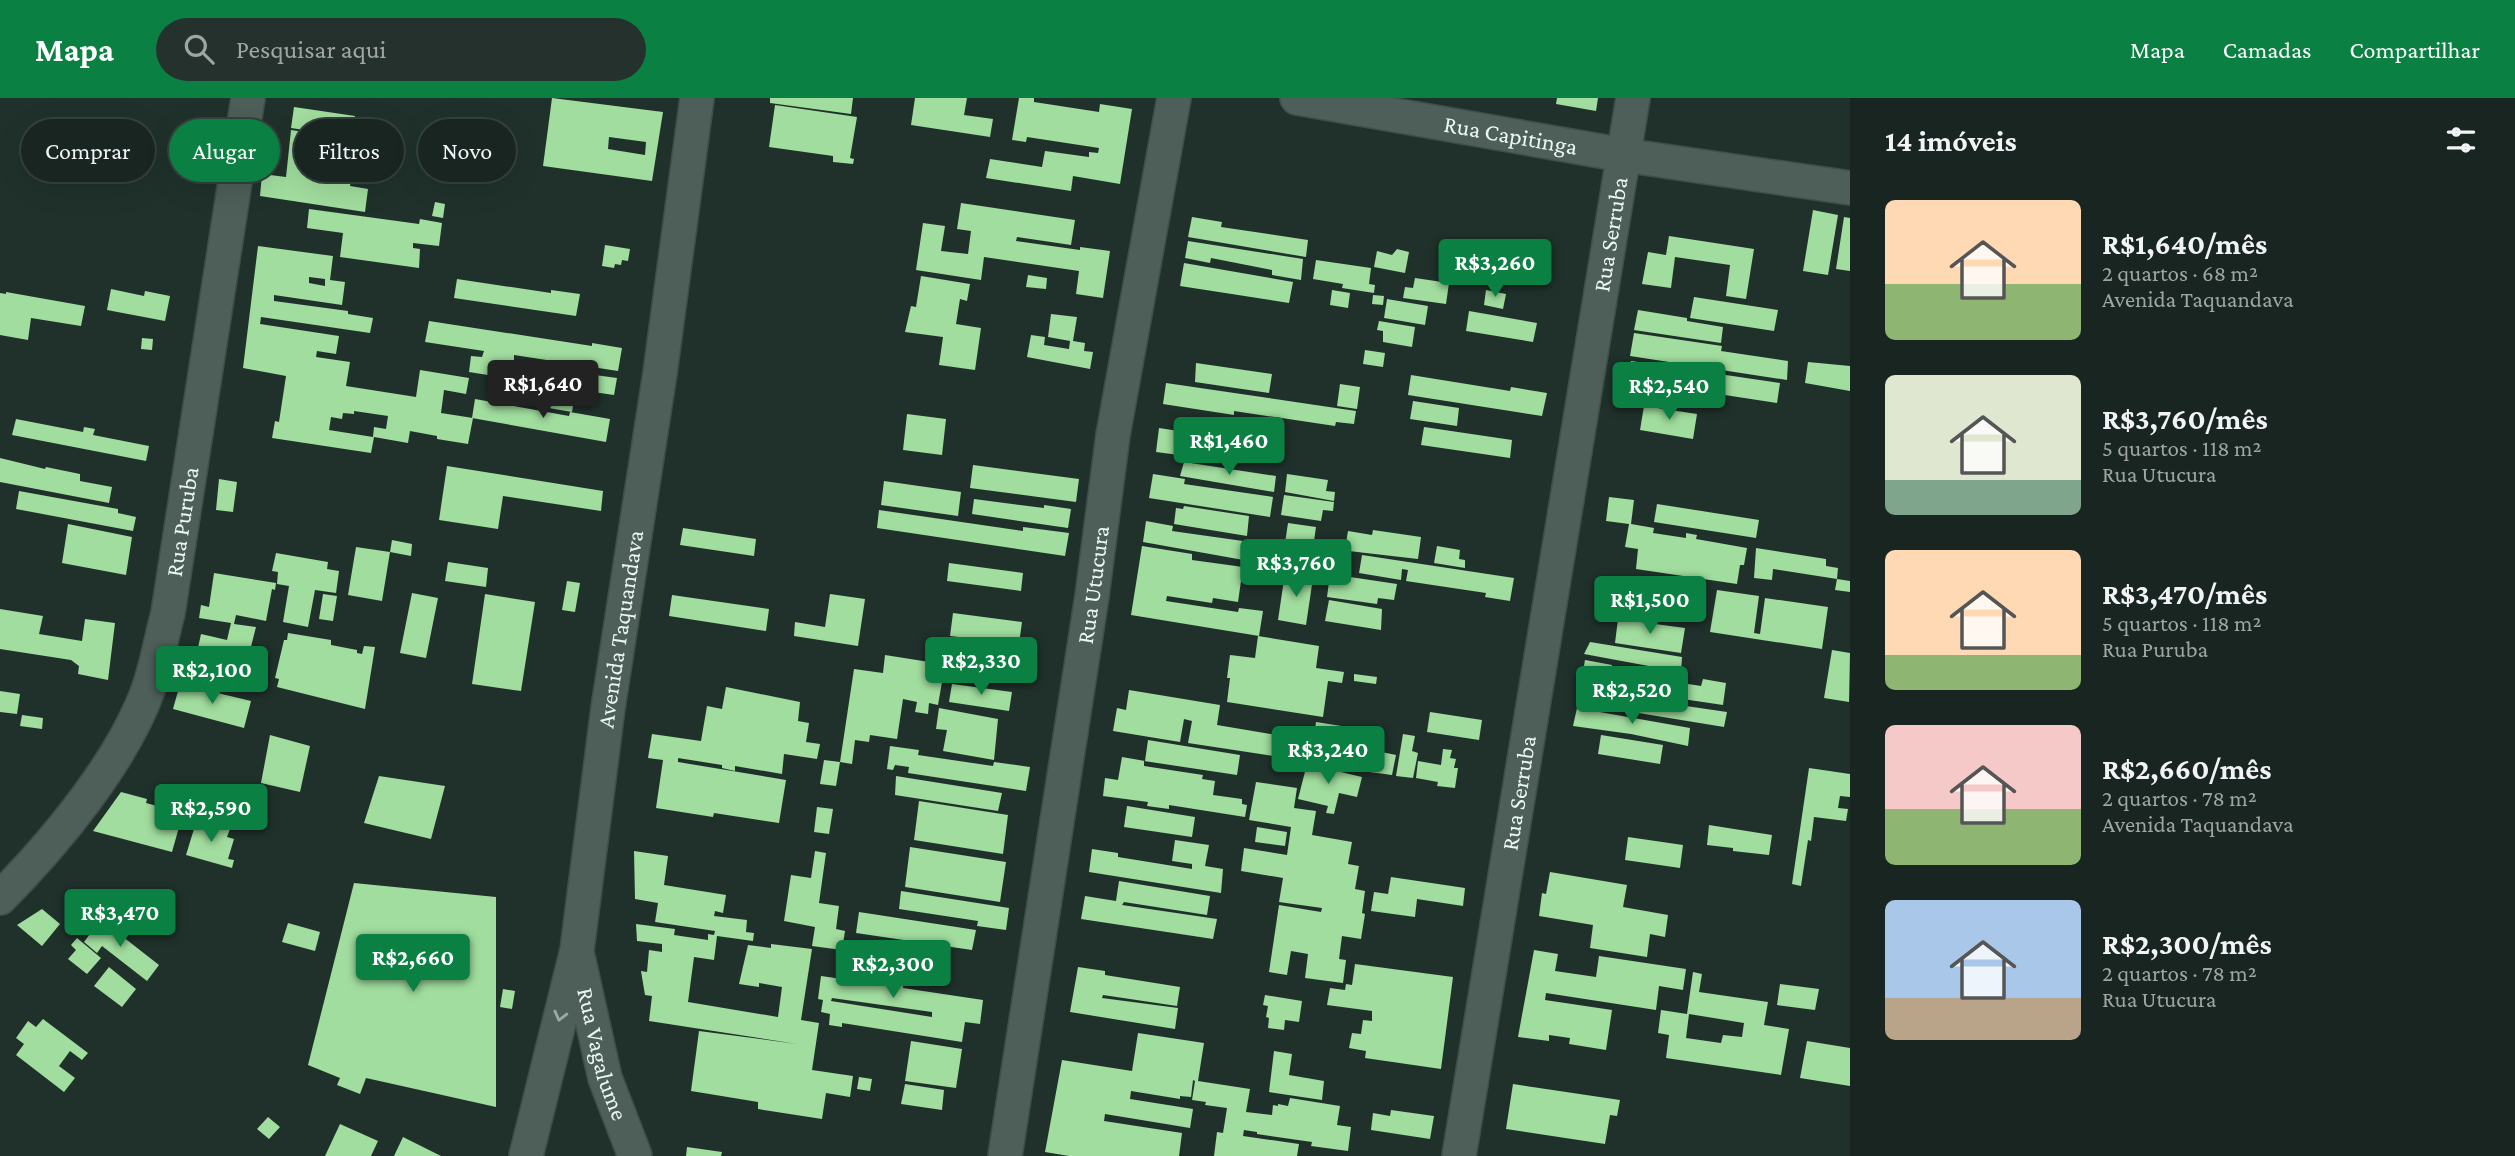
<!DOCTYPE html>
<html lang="pt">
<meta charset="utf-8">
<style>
:root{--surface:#182520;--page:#25312d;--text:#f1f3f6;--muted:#9fa5a5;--line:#36423e;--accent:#0b8043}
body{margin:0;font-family:"Crimson Pro",serif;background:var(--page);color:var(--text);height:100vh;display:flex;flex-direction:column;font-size:26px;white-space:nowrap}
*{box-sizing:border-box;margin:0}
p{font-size:23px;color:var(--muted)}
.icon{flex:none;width:38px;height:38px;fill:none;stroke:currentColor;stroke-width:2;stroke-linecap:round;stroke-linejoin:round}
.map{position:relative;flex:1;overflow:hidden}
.side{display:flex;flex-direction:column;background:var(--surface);width:665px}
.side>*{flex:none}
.banner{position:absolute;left:21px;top:21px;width:665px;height:63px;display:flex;gap:14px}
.price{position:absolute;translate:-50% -60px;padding:0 16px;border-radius:7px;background:var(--accent);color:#fff;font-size:23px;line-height:46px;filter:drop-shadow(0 2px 4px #0008)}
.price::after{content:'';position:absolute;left:50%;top:42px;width:21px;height:16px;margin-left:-10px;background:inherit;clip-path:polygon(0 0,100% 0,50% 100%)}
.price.active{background:#222;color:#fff}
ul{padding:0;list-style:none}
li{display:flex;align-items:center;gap:21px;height:175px;padding:0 35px}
li span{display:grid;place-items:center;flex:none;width:196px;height:140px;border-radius:10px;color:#555}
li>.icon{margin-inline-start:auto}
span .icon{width:84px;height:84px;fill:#fffc;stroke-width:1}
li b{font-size:30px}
h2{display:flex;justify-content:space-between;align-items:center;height:84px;padding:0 35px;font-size:30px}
.chip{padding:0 24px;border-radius:32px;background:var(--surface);box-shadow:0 7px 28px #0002,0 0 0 2px var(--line);font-size:24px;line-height:63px}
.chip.active{background:var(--accent);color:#fff}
header{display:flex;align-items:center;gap:42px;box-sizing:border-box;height:98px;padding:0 35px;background:var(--accent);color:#fff}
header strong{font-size:33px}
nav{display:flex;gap:38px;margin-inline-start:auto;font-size:24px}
.search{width:490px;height:63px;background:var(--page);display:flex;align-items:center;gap:18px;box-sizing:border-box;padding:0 24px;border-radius:38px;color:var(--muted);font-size:26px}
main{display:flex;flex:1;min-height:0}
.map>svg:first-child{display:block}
.building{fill:#a1dd9e;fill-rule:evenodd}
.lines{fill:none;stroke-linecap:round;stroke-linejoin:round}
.minor-casing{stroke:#3f4e49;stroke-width:36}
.minor{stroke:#4d5f58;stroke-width:33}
.oneway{stroke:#9caaa5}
.labels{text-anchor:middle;stroke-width:7;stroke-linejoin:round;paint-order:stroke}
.street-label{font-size:24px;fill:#ebf6f2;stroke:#172722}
</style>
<header>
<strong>Mapa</strong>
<div class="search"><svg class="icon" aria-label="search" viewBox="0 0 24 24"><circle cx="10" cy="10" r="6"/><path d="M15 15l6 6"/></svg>Pesquisar aqui</div>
<nav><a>Mapa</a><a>Camadas</a><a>Compartilhar</a></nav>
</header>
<main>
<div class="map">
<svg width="1850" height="1058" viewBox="0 0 1850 1058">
<rect width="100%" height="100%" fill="#20312b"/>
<path class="building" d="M552 0 663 14 652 83 543 68ZM609 39 646 44 645 57 608 51Z
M770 0H853L851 16 770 5Z
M915 0H967L964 17 993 21 990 39 911 27Z
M1019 0H1034V4L1099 14 1100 6 1132 11 1120 86 1073 78 1071 93 986 80 990 61 1042 69 1045 53 1089 59V54L1098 55 1099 50 1027 39 1026 44 1012 42Z
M1557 0H1598L1596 13 1556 6Z
M775 7 857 19 850 60 854 61 853 66 833 64V58L769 49Z
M294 9 355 18 352 39 291 30Z
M458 21 474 23 472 41 455 39Z
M291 32 361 43 357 62 339 59 338 63 353 65 350 88 368 91 365 114 260 98 262 76 286 79Z
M373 45 384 46 382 64 370 63Z
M435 104 445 106 443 120 432 118Z
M961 105 1075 122 1071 147 1017 139 1016 143 1080 152V149L1110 153 1103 200 1076 196 1079 173 984 159 981 182 916 172 923 125 945 128 941 153 968 156 971 133 957 131Z
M309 111 419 126 420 121 442 125 439 148 413 145V150L420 151 419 170 340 159 343 135 307 130Z
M1813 112 1838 117 1828 177 1803 173Z
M1192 119 1222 124 1221 129 1308 142 1306 159 1188 139Z
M1844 119 1850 120V173L1836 171Z
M1669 138 1754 151 1746 201 1726 198 1730 167 1675 159 1671 190 1642 186 1648 154 1666 157Z
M1188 143 1303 161 1301 182 1272 177V172L1211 160 1210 165 1185 160Z
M605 147 630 151 628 163 622 162 621 167 615 166 614 170 602 168Z
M258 148 333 158 330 182 345 184 342 207 274 197V203L348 213V216L373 220 370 235 261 219 260 226 339 238 336 256 317 253 316 259 350 264 346 288 416 299 420 272 469 280 466 296 444 292 441 315 473 320 468 346 437 341V338L410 333 408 345 374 339 371 355 272 340 275 323 279 324 286 278 243 270ZM309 179 325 181V188L309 185ZM354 313 388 318 386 331 374 329 373 339 329 332 331 319 342 321 343 315 354 316Z
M1397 151 1409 154 1405 175 1374 169 1377 153 1392 157Z
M1316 162 1371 170 1369 186 1375 187 1374 195 1342 190 1343 186 1313 181Z
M1184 165 1293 184 1289 205 1180 188Z
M1028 177 1047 180 1046 191 1026 189Z
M921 178 970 186 967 203 960 201 956 226 981 230 975 272 939 267 943 239 905 234 911 208 916 209Z
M1415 180 1449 185 1446 206 1403 200 1405 189 1413 190Z
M457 181 551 195V192L580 196 576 218 454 200Z
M111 191 144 198 145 193 170 198 165 223 107 212Z
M1332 192 1350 195 1348 210 1330 207Z
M1486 192 1506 196 1503 211 1484 207Z
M6 194 85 208 81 228 31 220 28 242 0 237V195L6 196Z
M1373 197 1384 198 1383 207 1372 206Z
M1694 199 1778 212 1774 233 1690 220Z
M1387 201 1428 208 1425 227 1384 220Z
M1638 212 1687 220V223L1723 229 1721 245 1634 232Z
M1469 213 1537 225 1533 244 1466 233Z
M1051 216 1077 219 1073 243 1085 245 1084 253 1093 254 1090 271 1027 259 1031 237 1045 239 1044 247 1069 251 1070 243 1048 239Z
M429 223 592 248V245L622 250 618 273 514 257V262L565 270 562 289 469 274 471 258 482 259 484 253 425 244Z
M1379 223 1415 229 1412 249 1383 244V233L1377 232Z
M1634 235 1722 248 1721 253 1788 263 1787 282 1630 258Z
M142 240 153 241 152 252 141 251Z
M1365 252 1385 255 1383 269 1363 266Z
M1631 263 1780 285 1777 305 1627 282Z
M1808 264 1850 268V293L1805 285Z
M1196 265 1272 276 1269 295 1195 284Z
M595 277 617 280 614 297 593 294Z
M1411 277 1510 293 1511 289 1547 295 1542 318 1408 297Z
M493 281 575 295 572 314 490 300Z
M1166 285 1356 313 1354 326 1336 324 1335 328 1234 313V317L1163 306Z
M1340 286 1360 289 1357 311 1337 308Z
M475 301 569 318 570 314 610 321 606 344 472 320Z
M1413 303 1459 310 1457 328 1410 321Z
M1644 308 1697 316 1693 341 1640 332Z
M907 316 946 321 942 357 903 352Z
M1197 319 1241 325 1240 339 1195 332Z
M16 321 83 334 84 329 95 331 93 337 149 348 146 363 12 337Z
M1424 329 1512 342 1510 360 1421 347Z
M1159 330 1251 344 1248 362 1187 353V358L1156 354Z
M0 360 45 371 46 369 80 376V383L112 389 109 405 0 384Z
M1184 364 1276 378 1274 394 1180 378Z
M973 367 1079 381 1076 404 970 390Z
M447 368 603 393 601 413 503 398 498 431 439 422Z
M1153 376 1185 381 1184 386 1273 399 1270 419 1149 400Z
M1287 376 1328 382 1326 393 1335 394 1334 403 1285 394Z
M219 381 237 384 233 414 216 412Z
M884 383 961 394 958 418 881 407Z
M19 393 118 411V415L136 419 133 433 16 411Z
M1284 397 1334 404 1333 413 1323 412 1321 423 1281 417Z
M1609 399 1634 402 1631 426 1654 430 1653 435 1686 440V435L1697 437 1696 441 1747 450 1744 467H1740L1737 486 1636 471 1638 451 1625 449 1629 426 1606 423Z
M974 401 1044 410V407L1071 411 1068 430 972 416Z
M1657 406 1759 422 1756 440 1654 424Z
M1184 408 1249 418 1247 438 1174 426 1176 410 1183 411Z
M879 412 1023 433V429L1069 435 1065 458 877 430Z
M1146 423 1173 428 1172 433 1250 444 1249 463 1143 444Z
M1288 425 1316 429 1313 450 1285 445Z
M68 426 132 439 126 477 62 465Z
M683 430 756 441 754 458 680 447Z
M1373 432 1421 439 1418 461 1340 452 1341 445H1346L1348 433 1372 437Z
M392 442 412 446 411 458 390 454Z
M1142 448 1192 456V462L1243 469 1238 504 1213 500 1212 505 1167 498 1166 503 1238 514 1239 510 1263 513 1259 538 1131 517Z
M1437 448 1460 452 1459 461 1465 462V470L1434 465Z
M356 449 390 454 382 503 348 497Z
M1756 450 1826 461V468L1838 470 1837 481 1850 483V494L1835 492 1837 481 1773 471 1772 482 1754 480Z
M276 455 328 464 327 471 339 473 336 495 315 492 308 529 283 524 289 488 277 486 278 474 272 473Z
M1362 457 1514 480 1510 503 1485 499 1486 495 1406 483 1408 472 1402 471 1401 482 1359 475Z
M448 464 488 470 486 489 445 483Z
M949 465 1023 475 1021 493 947 483Z
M214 475 276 485 275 492 272 491 266 523 236 517 234 526 256 529 243 580 194 568 201 536 227 542 231 525 199 520 201 507 209 509Z
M1285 475 1313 480 1306 527 1278 522Z
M1330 476 1397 486 1394 502 1378 500 1377 506 1327 499Z
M567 483 580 485 575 514 562 512Z
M1717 492 1759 498 1754 535 1760 536 1765 500 1828 509 1822 551 1710 534Z
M412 495 438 500 426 560 400 555Z
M323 496 337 498 333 523 319 521Z
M485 496 535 504 521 593 472 586Z
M830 496 865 501 858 548 794 538 795 524 825 529Z
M672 497 769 511 766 533 669 518Z
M1329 502 1382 511 1381 532 1325 523Z
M0 511 43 518 39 536 82 543 85 521 115 525 108 582 78 576 79 568 71 562 0 551Z
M953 515 1022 524 1019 546 950 538Z
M1618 521 1685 530 1681 555 1615 545Z
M288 535 331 542V547L357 552V555L362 556 364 548 375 549 365 611 277 589 279 581 275 580 284 542H287Z
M1258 538 1319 548 1316 570 1344 574 1342 585 1328 583 1323 619 1227 604 1230 580H1227L1230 557 1255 560Z
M1590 544 1682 559 1681 574 1584 556Z
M1832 552 1850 555 1849 604 1824 600Z
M885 557 942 566 939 584H942L938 607 929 605 928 616 915 614 917 604 903 601 897 641 870 637 869 644 855 642 852 666 840 664 854 571 883 575Z
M1585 562 1612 567 1611 574 1701 588 1703 581 1726 585 1723 607 1581 586Z
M1354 576 1377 579 1376 586 1354 583Z
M180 586 251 603 244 630 173 611Z
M952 586 1012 594 1009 613 949 604Z
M726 589 800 604 798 623 809 625 806 644 820 646 817 661 784 656 782 676 735 668V673L722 670V667L678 660V664L786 682 779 725 714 715 713 719 656 710 663 662 648 660 652 636 701 643 707 608 722 611Z
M1129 592 1220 607 1217 627 1276 637 1273 658 1188 645 1192 623 1184 621 1180 644 1113 633 1117 610 1126 612Z
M0 593 20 596 17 616 0 614Z
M1617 598 1727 614 1724 629 1614 611Z
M939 610 998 621 994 662 943 653 947 632 936 631Z
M1577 610 1690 630 1688 648 1631 636 1573 628Z
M1430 614 1482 622 1479 642 1427 634Z
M22 617 43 620 42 631 20 628Z
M1316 624 1348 629 1343 666 1322 663 1323 655 1312 653Z
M1403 636 1415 638 1412 653 1418 655 1413 680 1396 678Z
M270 637 310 648 300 694 261 685Z
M1601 637 1663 647 1660 666 1598 656Z
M1148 642 1240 657 1237 677 1144 663V668L1203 677 1202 681 1215 683 1213 697 1242 701V706L1247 707 1245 719 1169 707V711L1147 708 1148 704 1103 698 1105 680 1118 682 1122 659 1145 663Z
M890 648 919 652 918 657 993 668 994 664 1030 669 1026 693 908 675 909 669 895 667 893 672 887 671Z
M1443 651 1452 652 1450 660 1456 661 1454 670H1458L1455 690 1437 688 1438 684 1416 680 1418 663 1441 667Z
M1377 653 1396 657 1392 677 1369 674 1371 662H1375Z
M824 662 840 664 836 688 820 686Z
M1307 666 1362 679 1357 699 1339 695 1334 716 1326 715 1328 708 1298 701Z
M1809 670 1850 676V699L1840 698 1838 710 1848 711 1846 723 1814 719 1811 743 1808 742 1801 788 1792 786Z
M379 678 445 688 431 741 364 725Z
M896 678 1002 695 998 713 895 697Z
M1256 684 1297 690 1294 710 1316 713 1312 737 1352 744 1348 766 1359 768 1355 791 1365 793 1362 815 1365 816 1361 841 1342 838 1339 861 1346 862 1343 885 1305 880 1308 856 1291 853 1287 877 1269 874 1279 807 1321 814 1322 810 1279 804 1283 780 1241 773 1244 750 1287 757 1291 729 1249 722Z
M121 694 147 701 146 705 183 715 172 754 93 733Z
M919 703 1008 717 1003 756 914 742Z
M1127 708 1195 719 1192 739 1124 729Z
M817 709 833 711 829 736 814 734Z
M197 721 230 731 227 739 234 741 228 761 234 762 232 770 186 757Z
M1709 727 1772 737 1769 757 1733 753V750L1707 747Z
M1257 729 1287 734 1285 748 1255 744Z
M1628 739 1683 747 1680 770 1625 762Z
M1175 742 1209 747 1205 768 1223 771 1221 795 1089 774 1092 751 1118 755V759L1192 771V766L1172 763Z
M910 749 1006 764 1000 804 905 789Z
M634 753 668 758 664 787 726 797 723 815 715 813 714 818 747 822 746 834 754 835 753 843 717 838 714 862 694 859 688 904 778 919 782 889 759 885V889L739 886 748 847 771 850V846L812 851 801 922 819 925 812 972 853 978 850 999 826 995 822 1021 758 1011V1004L691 993 699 933 797 946 649 923 652 898 645 897 641 873 647 874 649 852 662 854V846L637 843 636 826 675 831 674 837 708 842V836L714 837 715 833 655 824 658 805 635 801Z
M815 753 826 755 819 805 839 808 836 831 845 833 842 852 812 848 815 829 784 823 791 777 811 780Z
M1550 774 1627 787 1623 809 1668 817 1665 839 1650 836 1647 859 1590 850 1593 827 1539 818 1542 795 1546 796Z
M1391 779 1465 790 1463 808 1417 801 1415 819 1371 813 1374 794 1388 796Z
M1119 783 1210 798 1207 817 1124 804 1122 807 1217 821 1213 841 1081 821 1085 798 1116 803Z
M354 785 496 799V1009L366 980 360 996 337 987 340 980 308 967Z
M901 793 1009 810 1006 832 977 828 978 823 899 811Z
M42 811 60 826 42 848 17 827Z
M859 814 976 832 972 852 856 835Z
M95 817 159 867 147 883 102 848 97 855 84 844 95 829 90 825Z
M288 825 320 834 315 853 282 844Z
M77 840 101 860 87 876 68 861 76 852 71 847Z
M871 846 888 848 886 862 906 865 903 890 983 902 980 926 965 924 962 944 842 925V929L829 927 830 916 821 914 823 902 818 901 821 878 842 881 846 856 869 860ZM832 900 932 914V919L831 903Z
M1534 852 1558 856 1555 873 1596 879 1599 858 1686 871 1683 892 1659 888 1656 912 1546 895 1545 902 1612 912 1606 952 1569 946 1570 940 1549 937V943L1518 939Z
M1355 866 1453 879 1441 971 1365 960 1366 953 1349 950 1352 935 1361 936 1363 922 1372 923V913L1327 907 1330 890 1345 892 1346 886 1352 887Z
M109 869 136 891 122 909 94 888Z
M1078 869 1105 873V877L1180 889 1177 908 1103 897 1102 900 1178 910 1175 931 1070 914Z
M1693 874 1702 876 1699 894 1768 904 1764 927 1789 931 1781 977 1666 960 1669 937 1658 935 1661 912 1687 916ZM1689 916 1744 925 1742 939 1723 937 1721 945 1686 940Z
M1780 886 1819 891 1815 912 1777 907Z
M503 891 515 893 512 911 500 909Z
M1265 897 1302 903 1299 924 1285 922 1284 932 1268 930 1269 920 1266 919 1268 908 1263 907Z
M43 921 88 955 82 962 70 953 59 968 75 980 64 994 16 957 24 946 16 940 28 923 36 929Z
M1138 935 1204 945 1198 983 1250 991 1246 1014 1272 1017 1273 1007 1278 1008V1006L1288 1008 1290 1000 1340 1008 1337 1027 1351 1029 1348 1053 1311 1048 1312 1044 1257 1036V1034L1244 1032 1243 1038 1299 1046 1297 1058H1214L1217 1034 1223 1035 1227 1010 1205 1007 1206 1004 1192 1002 1195 983 1193 982 1191 999 1180 998V1001L1131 993 1130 1001 1193 1011 1190 1030 1105 1016 1104 1023 1182 1035 1179 1058H1069L1045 1054 1062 962 1132 973Z
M911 943 962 951 956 990 905 983Z
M1807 943 1850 950V988L1800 980Z
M1274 953 1292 956 1289 977 1324 983 1322 1002 1269 994Z
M859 979 872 981 870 993 857 991Z
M905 986 944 992 942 1012 901 1006Z
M1513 986 1620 1002 1617 1018 1610 1017 1605 1046 1506 1031Z
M1391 1012 1434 1018 1430 1041 1371 1032 1373 1015 1390 1018Z
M268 1019 280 1029 269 1041 257 1031Z
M340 1026 378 1043 371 1058H325Z
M403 1039 441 1058H394Z
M687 1049 722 1054 721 1058H686Z"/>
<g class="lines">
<defs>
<g id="minor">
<path id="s1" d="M1297 0 1623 57 1850 90"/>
<path id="s2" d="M0 800C54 746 122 664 148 592 157 568 161 540 168 515L248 0"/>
<path id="s3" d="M578 859 605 980 635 1058"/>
<path id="s4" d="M526 1058 577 852 608 610 660 275 697 0"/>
<path id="s5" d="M1005 1058 1092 498 1113 337 1174 0"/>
<path id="s6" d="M1459 1058 1633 0"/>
</g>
</defs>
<use href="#minor" class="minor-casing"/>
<use href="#minor" class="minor"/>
</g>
<defs><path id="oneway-chevron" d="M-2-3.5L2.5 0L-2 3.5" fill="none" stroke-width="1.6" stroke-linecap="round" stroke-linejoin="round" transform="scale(1.75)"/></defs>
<use class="oneway" href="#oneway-chevron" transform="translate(560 918) rotate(104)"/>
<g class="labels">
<g class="street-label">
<text dy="8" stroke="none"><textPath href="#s1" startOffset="217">Rua Capitinga</textPath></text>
<text dy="8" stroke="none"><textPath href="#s6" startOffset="934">Rua Serruba</textPath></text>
<text dy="8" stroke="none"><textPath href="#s2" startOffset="429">Rua Puruba</textPath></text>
<text dy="8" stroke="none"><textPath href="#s5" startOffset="578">Rua Utucura</textPath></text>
<text dy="8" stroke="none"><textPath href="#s4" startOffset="536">Avenida Taquandava</textPath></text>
<text dy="8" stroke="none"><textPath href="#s6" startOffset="368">Rua Serruba</textPath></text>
<text dy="8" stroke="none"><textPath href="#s3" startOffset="100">Rua Vagalume</textPath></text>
</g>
</g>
</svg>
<b class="price" style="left:1495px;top:201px">R$3,260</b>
<b class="price active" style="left:543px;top:322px">R$1,640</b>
<b class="price" style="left:1669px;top:324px">R$2,540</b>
<b class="price" style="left:1229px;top:379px">R$1,460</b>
<b class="price" style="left:1296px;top:501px">R$3,760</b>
<b class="price" style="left:1650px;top:538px">R$1,500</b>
<b class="price" style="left:981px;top:599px">R$2,330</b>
<b class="price" style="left:212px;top:608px">R$2,100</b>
<b class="price" style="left:1632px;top:628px">R$2,520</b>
<b class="price" style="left:1328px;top:688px">R$3,240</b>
<b class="price" style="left:211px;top:746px">R$2,590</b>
<b class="price" style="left:120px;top:851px">R$3,470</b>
<b class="price" style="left:413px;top:896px">R$2,660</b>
<b class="price" style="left:893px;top:902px">R$2,300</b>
<div class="banner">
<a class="chip">Comprar</a>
<a class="chip active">Alugar</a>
<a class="chip">Filtros</a>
<a class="chip">Novo</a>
</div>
</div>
<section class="side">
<h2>14 imóveis<svg class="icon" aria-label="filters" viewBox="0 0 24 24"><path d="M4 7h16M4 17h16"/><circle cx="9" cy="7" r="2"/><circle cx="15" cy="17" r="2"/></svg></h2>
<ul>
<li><span style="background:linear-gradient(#ffd9b3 60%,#8fb573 0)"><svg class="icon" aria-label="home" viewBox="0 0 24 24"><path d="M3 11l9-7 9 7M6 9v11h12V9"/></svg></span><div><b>R$1,640/mês</b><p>2 quartos · 68 m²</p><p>Avenida Taquandava</p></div></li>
<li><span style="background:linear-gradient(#dfe7d0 75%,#7fa58c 0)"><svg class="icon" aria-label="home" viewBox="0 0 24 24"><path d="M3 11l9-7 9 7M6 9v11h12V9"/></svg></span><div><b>R$3,760/mês</b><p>5 quartos · 118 m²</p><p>Rua Utucura</p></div></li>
<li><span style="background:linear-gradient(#ffd9b3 75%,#8fb573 0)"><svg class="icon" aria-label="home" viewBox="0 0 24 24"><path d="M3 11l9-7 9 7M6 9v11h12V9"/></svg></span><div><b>R$3,470/mês</b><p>5 quartos · 118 m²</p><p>Rua Puruba</p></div></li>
<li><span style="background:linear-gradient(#f6c9c9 60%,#8fb573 0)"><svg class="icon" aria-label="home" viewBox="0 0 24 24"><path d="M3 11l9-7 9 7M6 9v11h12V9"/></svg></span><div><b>R$2,660/mês</b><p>2 quartos · 78 m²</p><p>Avenida Taquandava</p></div></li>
<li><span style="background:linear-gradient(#a9c7e8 70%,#b9a48a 0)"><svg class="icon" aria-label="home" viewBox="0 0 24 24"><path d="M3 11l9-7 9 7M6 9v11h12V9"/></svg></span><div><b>R$2,300/mês</b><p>2 quartos · 78 m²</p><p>Rua Utucura</p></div></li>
</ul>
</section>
</main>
